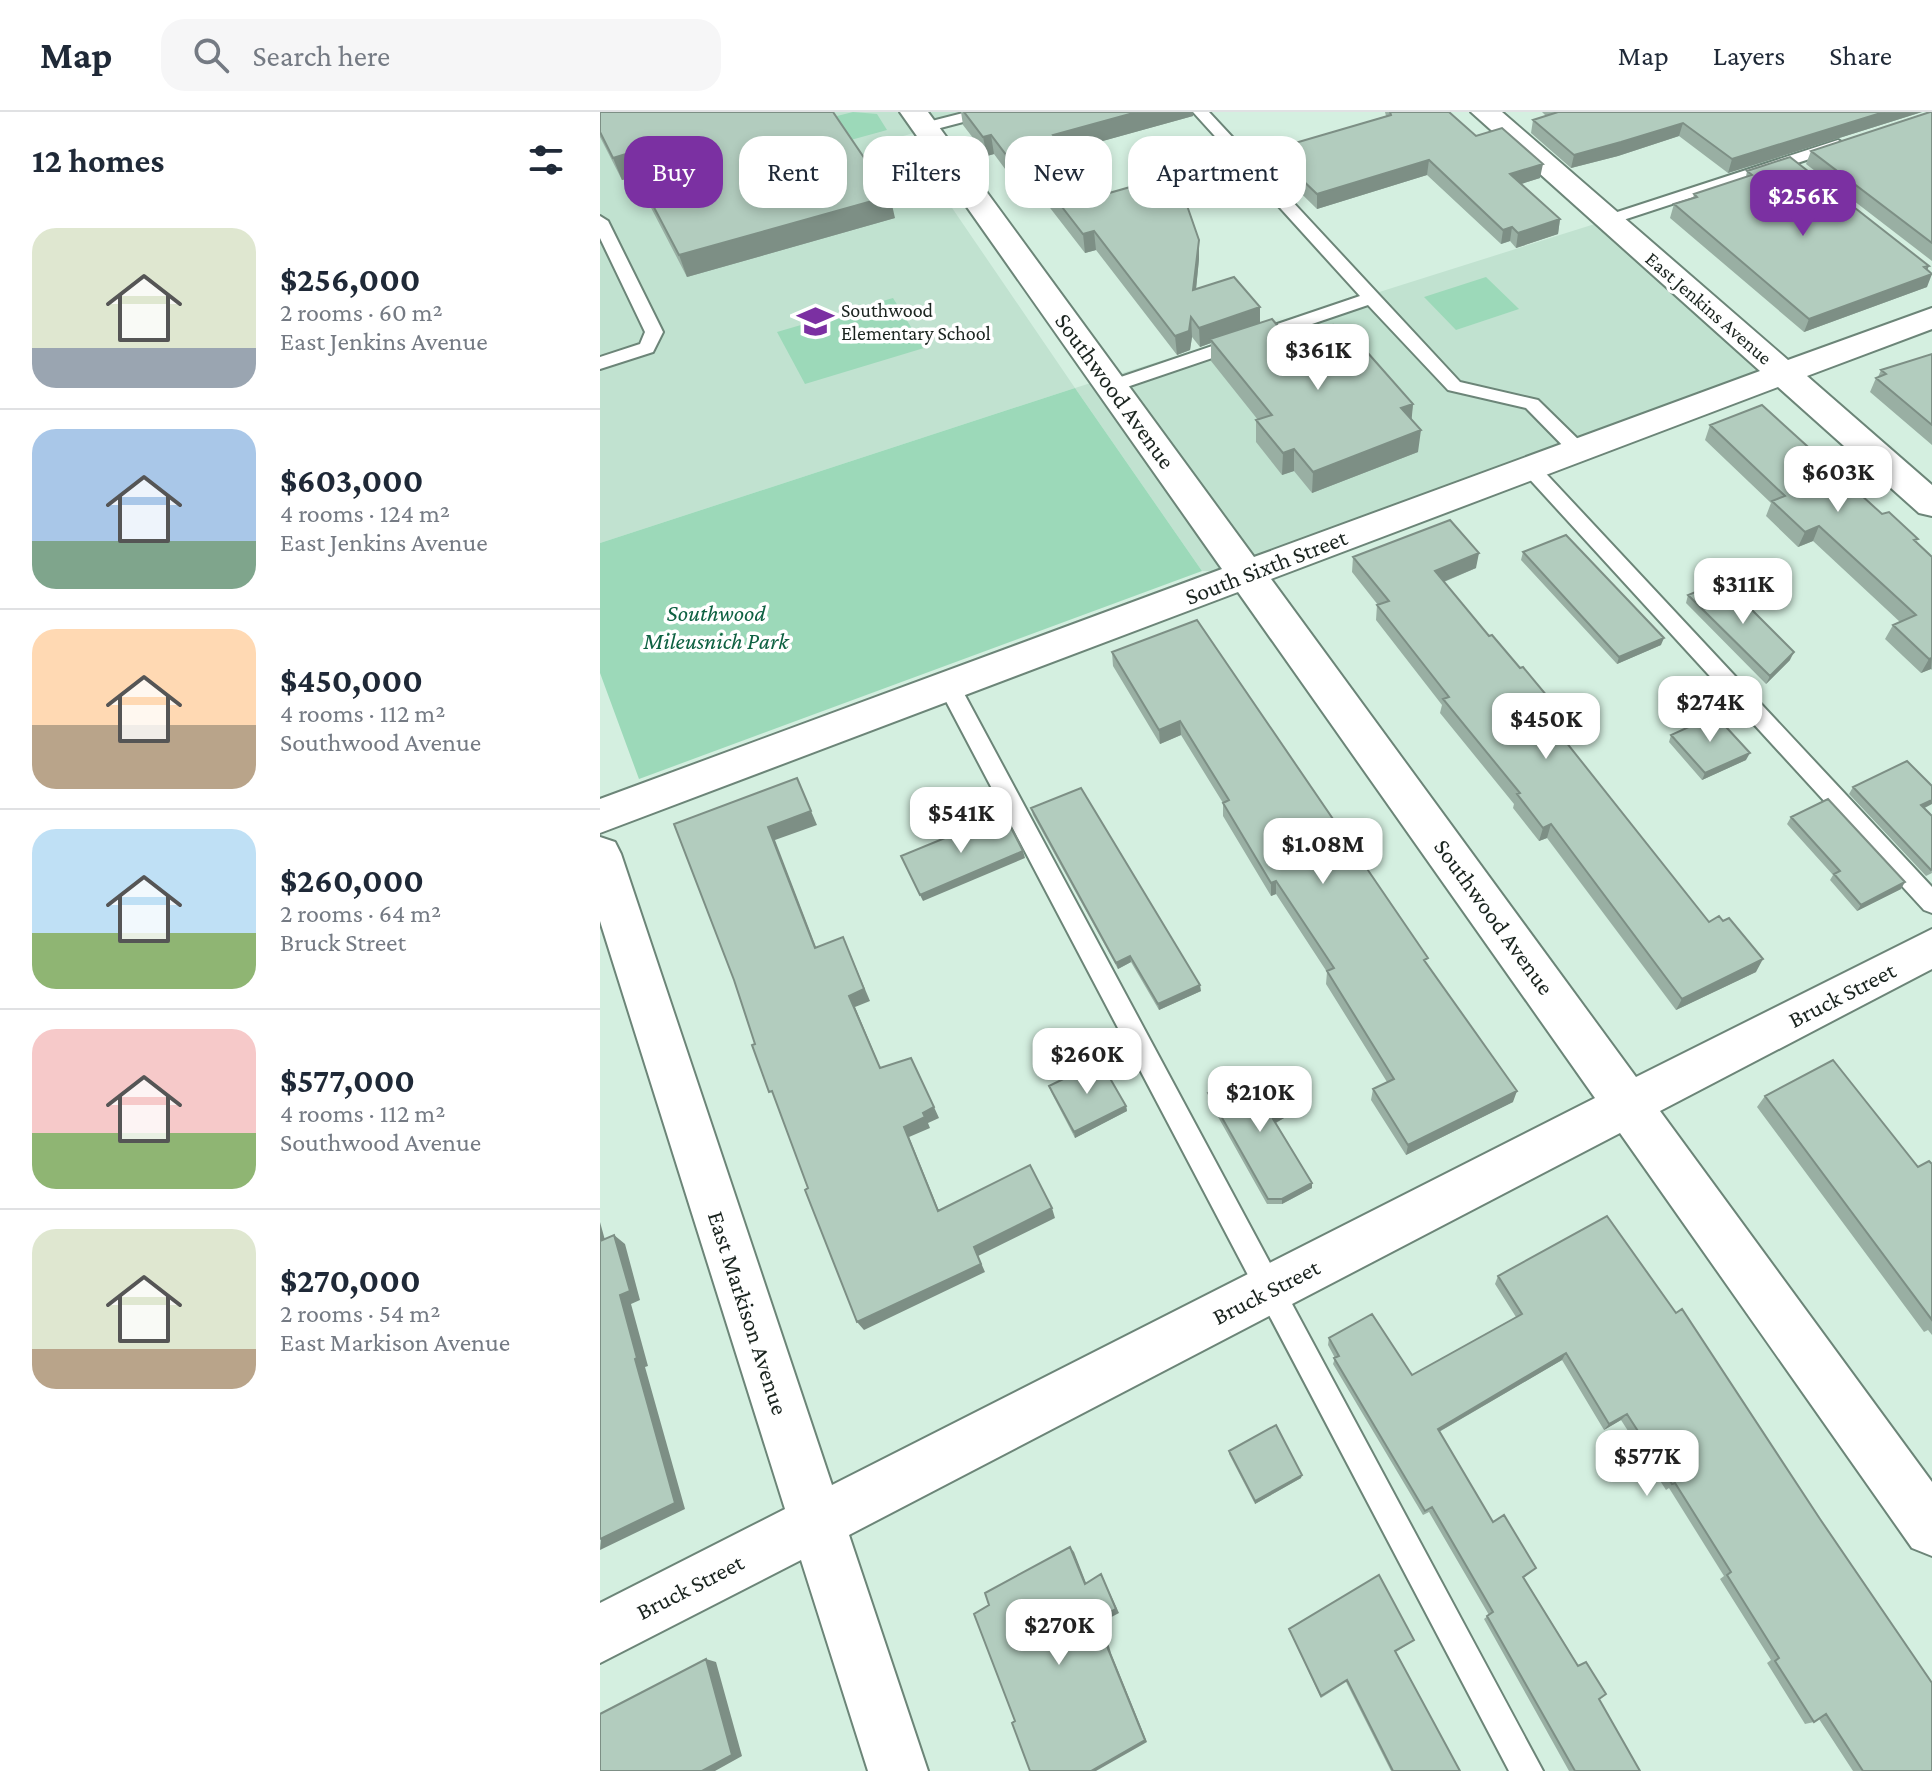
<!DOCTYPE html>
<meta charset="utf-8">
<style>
:root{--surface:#fff;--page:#f6f6f7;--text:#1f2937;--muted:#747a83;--line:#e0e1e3;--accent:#7b30a2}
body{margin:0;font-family:"Crimson Pro",serif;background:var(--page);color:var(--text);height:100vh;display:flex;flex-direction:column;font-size:30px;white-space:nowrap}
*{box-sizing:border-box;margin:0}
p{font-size:26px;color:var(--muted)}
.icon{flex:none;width:44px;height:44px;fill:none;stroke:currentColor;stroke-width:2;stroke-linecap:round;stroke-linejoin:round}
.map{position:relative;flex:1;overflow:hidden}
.drawer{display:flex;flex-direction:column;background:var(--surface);width:600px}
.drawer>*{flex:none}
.hud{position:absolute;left:24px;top:24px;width:760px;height:72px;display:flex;gap:16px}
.price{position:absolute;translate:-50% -68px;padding:0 18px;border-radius:16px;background:#fff;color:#222;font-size:26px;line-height:52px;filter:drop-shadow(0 2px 4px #0008)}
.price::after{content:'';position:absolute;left:50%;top:48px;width:24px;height:18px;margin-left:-12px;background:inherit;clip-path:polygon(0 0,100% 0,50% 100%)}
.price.on{background:var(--accent);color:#fff}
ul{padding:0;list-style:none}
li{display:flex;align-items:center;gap:24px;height:200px;padding:0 32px}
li+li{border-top:2px solid var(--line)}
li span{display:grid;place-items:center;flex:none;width:224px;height:160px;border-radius:24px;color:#555}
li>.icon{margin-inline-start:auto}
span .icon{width:96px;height:96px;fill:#fffc;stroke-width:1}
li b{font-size:34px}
h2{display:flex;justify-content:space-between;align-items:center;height:96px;padding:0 32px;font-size:34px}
.tag{padding:0 28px;border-radius:24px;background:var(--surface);box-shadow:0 4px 12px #0003;font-size:28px;line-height:72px}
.tag.on{background:var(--accent);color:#fff}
header{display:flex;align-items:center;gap:48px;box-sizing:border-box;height:112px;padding:0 40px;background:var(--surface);border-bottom:2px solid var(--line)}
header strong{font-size:38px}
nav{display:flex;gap:44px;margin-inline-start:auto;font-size:28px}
.search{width:560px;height:72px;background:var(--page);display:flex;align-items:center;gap:20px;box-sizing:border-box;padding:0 28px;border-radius:24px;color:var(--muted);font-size:30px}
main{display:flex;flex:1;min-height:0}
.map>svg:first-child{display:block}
.built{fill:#c1e2d0}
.green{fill:#9cd9b9}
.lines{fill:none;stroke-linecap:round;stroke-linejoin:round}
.lane-casing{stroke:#6c8578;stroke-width:4}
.street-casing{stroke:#6c8578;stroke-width:4}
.lane{fill:#fff;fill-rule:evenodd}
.street{fill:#fff;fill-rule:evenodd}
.wall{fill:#99afa3}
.shaded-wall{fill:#7d8f85}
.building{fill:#b2ccbe;stroke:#7d8f85;stroke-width:2}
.labels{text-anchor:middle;stroke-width:7;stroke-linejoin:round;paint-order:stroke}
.far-street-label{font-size:20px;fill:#1a241f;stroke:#fff}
.far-poi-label{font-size:20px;fill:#1a241f;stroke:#fff;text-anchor:start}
.street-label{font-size:24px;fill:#1a241f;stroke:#fff}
.park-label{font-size:24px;font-style:italic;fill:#0e6142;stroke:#fff}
</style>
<header>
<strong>Map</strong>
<div class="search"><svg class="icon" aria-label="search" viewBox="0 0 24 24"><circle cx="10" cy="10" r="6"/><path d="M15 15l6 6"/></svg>Search here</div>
<nav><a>Map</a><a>Layers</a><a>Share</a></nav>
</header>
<main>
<section class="drawer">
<h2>12 homes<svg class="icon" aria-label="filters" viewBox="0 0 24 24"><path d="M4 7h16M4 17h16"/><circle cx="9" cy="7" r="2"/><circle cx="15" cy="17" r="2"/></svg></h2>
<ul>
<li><span style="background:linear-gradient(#dfe7d0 75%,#9aa5b1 0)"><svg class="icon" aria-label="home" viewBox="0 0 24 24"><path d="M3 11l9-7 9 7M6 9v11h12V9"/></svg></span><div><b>$256,000</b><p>2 rooms · 60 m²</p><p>East Jenkins Avenue</p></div></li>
<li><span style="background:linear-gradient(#a9c7e8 70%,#7fa58c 0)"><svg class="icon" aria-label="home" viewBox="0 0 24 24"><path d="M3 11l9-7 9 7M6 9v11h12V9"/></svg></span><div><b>$603,000</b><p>4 rooms · 124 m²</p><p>East Jenkins Avenue</p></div></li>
<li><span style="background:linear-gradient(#ffd9b3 60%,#b9a48a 0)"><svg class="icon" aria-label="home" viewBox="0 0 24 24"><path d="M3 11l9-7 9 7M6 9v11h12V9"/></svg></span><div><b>$450,000</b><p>4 rooms · 112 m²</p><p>Southwood Avenue</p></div></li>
<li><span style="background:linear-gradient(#bfe0f5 65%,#8fb573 0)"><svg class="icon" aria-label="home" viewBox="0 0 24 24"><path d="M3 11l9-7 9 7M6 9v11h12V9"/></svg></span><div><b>$260,000</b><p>2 rooms · 64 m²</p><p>Bruck Street</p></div></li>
<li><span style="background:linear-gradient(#f6c9c9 65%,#8fb573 0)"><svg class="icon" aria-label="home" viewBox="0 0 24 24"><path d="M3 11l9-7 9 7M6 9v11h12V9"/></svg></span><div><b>$577,000</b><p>4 rooms · 112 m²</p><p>Southwood Avenue</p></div></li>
<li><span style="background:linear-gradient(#dfe7d0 75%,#b9a48a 0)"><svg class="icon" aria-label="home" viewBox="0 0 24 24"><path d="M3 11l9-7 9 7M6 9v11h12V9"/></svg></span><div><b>$270,000</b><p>2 rooms · 54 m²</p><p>East Markison Avenue</p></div></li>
</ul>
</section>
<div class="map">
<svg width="1332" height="1659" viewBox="0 0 1332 1659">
<rect width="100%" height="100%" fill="#d4efe0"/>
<path class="built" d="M0 0H394L303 24 475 276 1017 105 1186 255 652 459H602L475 276 0 431Z"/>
<path class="green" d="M253 0 277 2 287 18 211 39 229 6Z
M886 165 919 197 856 218 824 185Z
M293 186 324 236 205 272 177 220Z
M475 276 602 459 39 667 0 561V431Z"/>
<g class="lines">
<defs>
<path id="lane" d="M367 0H393L390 3 325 20 317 15 320 12Z
M593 0H609L860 270 938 288 985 334 987 338 985 342H971L926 296 848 278 768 193 518 278H506L503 274 506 270 760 184Z
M1238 28 1246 33 1243 36 1014 111H1002L1000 108 1002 105Z
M0 104 8 109 63 220 53 240 0 257V245L40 232 45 220 0 126Z
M930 350 937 352 1332 775V801L1324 798 923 360 921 356Z
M349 566 357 568 360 574 943 1659H909L338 574 341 568Z"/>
<path id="street" d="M300 0H328L654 445 1160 259 871 0H902L1188 248 1332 196V217L1207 264 1332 373V404L1319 401 1178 275 671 467 1036 965 1332 817V857L1060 999 1332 1370V1444L1312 1436 1020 1021 249 1423 328 1659H268L201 1448 0 1551V1491L185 1397 0 809V725L15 730 21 742 232 1373 995 986 638 480 0 721V687L622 457Z"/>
</defs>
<use href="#lane" class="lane-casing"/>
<use href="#street" class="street-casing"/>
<use href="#lane" class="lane"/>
<use href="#street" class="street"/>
</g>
<path class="wall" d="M0 0 295 106 87 165 35 65 22 68 0 25Z
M361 0H593V4L466 39 502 83 599 147 596 177 689 227 813 292 811 307 818 340 712 381 694 359 682 363 656 330V308H658L611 249V231L600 235 592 225 590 238 577 243 496 138 485 141 447 92 434 96 394 42 387 44 363 13Z
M785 0H849L876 24 940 66 921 72 960 107 958 122 916 136 910 129 901 132 827 63 717 97 671 52V38L786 4Z
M942 0H1322L1128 61 1079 24 1018 44 971 56 931 21 933 8 946 4Z
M1332 0V149L1206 52 1211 39Z
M1147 59 1328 158 1327 175 1204 220 1070 106 1074 92 1093 86 1094 82 1146 65Z
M1332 242V333L1270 280 1276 266 1278 265 1281 258Z
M1110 313 1282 402 1332 445V558L1331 557 1321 561 1285 527 1293 513 1300 510 1213 429 1198 435 1166 404 1171 391 1105 328Z
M923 440 1061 533 1017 552 921 448Z
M753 445 876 456 844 470 948 604 946 605 1109 810 1156 860 1076 898 947 726 939 729 913 696 914 692 840 601 842 593 776 508 777 493H778L752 460Z
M1088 483 1190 548 1166 572 1086 491Z
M512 540 827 852 913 990 806 1043 771 988 773 977 787 970 726 872 727 860 676 782 671 784 623 704V691L581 623 560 632 513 554Z
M1071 623 1146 648 1102 668 1069 630Z
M1253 675 1324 696 1332 761 1326 764 1249 682Z
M431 696 601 879 559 898 531 850 518 857 433 703Z
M1191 705 1301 777 1257 799 1230 768 1233 763 1187 712Z
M449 974 526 994 527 999 475 1026 451 980Z
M608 981 684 1006 676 1011 712 1071V1076L682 1092H667L608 987Z
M1165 984 1318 1055 1332 1052V1223L1328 1218 1324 1220 1157 995Z
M1007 1104 1332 1659H1253L1219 1607 1214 1610 1205 1612 1167 1551 1171 1548 1120 1467 1124 1464 1069 1376 1066 1378 1021 1308 1004 1318 962 1248 839 1320 893 1410 936 1456 924 1466 999 1587 1040 1659H969L884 1507 889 1503 829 1400 823 1403 733 1252 735 1246 728 1233 729 1226 812 1263 916 1205 895 1172 898 1164Z
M629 1339 701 1366 655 1392 629 1342Z
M689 1517 813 1529 796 1540 860 1659H791L746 1570 721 1586Z"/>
<path class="shaded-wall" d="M537 0H593V4L456 42 453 23Z
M1284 0H1322L1128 61 1132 47Z
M1083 11 1079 24 1018 44 971 56 974 43Z
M391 23 394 42 387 44 383 25Z
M26 42 35 65 22 68 13 46Z
M829 48 827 63 717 97V82Z
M943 52 940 66 908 76 910 62Z
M445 73 447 92 434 96 431 76Z
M290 84 295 106 87 165 79 143Z
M960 107 958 122 916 136 918 121Z
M912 115 910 129 901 132 903 118Z
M494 119 496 138 485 141 483 122Z
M599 128V147L594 197 593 178Z
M1329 154 1324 165 1332 162 1327 175 1204 220 1209 207Z
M660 195V215L610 227 611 231 600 235 599 216Z
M591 205 592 225 590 238 577 243 575 224Z
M813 292 811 314 801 296Z
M821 318 818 340 712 381 713 360Z
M694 337V359L682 363 683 341Z
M1219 414 1213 429 1198 435 1205 420Z
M879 441 876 456 833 474 835 459Z
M1064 526 1061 533 1017 552 1019 545Z
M1194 540 1190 548 1166 572 1170 564Z
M1332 546 1331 557 1321 561 1329 547Z
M952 590 948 604 935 610 939 596Z
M580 609 581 623 560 632 559 618Z
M1150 641 1146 648 1102 668 1105 661Z
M197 666 217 713 175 728 221 848 215 836 168 715Z
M1332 688V692L1317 700 1321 693Z
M951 712 947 726 939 729 943 716Z
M423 739 425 746 323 789 320 783Z
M676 769V782L671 784V771Z
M1305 770 1301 777 1257 799 1261 793Z
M243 825 270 889 255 895 285 967 249 884Z
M530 844 531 850 518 857 516 851Z
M1163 847 1156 860 1076 898 1082 887Z
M600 873 601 879 559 898 558 892Z
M917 979 913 990 806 1043 808 1033Z
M526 994 527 999 475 1026 474 1020Z
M334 995 339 1006 328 1011 330 1016 309 1025 343 1109 338 1099 304 1015 323 1001Z
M685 1001 684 1006 673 1012V1007Z
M712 1071V1076L682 1092V1087Z
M452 1096 455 1106 378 1144 385 1160 264 1218 257 1210 374 1135Z
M0 1110 8 1139 0 1132Z
M14 1123 25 1132 40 1188 31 1192 48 1254 45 1255 85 1397 0 1438 20 1183Z
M966 1241 962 1248 835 1322 838 1317Z
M1027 1302 1021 1308 1004 1318 1009 1312Z
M702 1363 701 1366 655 1392V1389Z
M470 1435 474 1440 488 1476 485 1472Z
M501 1462 519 1501 502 1510 511 1541 547 1630 496 1659H491Z
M106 1547 116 1550 142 1644 115 1659H102Z"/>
<path class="building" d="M0 0H233L290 84 79 143 26 42 13 46 0 20Z
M364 0H537L453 23 502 83 576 62 599 128 593 178 634 165 660 195 599 216 591 205 589 219 575 224 494 119 483 122 445 73 431 76 391 23 383 25Z
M790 0H849L876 24 902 16 943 52 910 62 960 107 918 121 912 115 903 118 829 48 717 82 671 38 791 3Z
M958 0H1284L1132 47 1083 11 1021 30 974 43 933 8Z
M1330 0H1332V131L1211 39Z
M1190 45 1329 154 1324 155 1332 162 1209 207 1074 92 1097 85 1094 82 1152 63 1147 59Z
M672 207 689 227 733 213 745 225 752 223 813 292 801 296 821 318 713 360 694 337 683 341 656 308 672 303 610 227Z
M1332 242V313L1276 266 1286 262 1281 258Z
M1162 293 1282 402 1289 400 1318 427 1314 428 1332 445V546L1329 547 1293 513 1316 503 1219 414 1205 420 1172 389 1185 384 1110 313Z
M850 408 879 441 835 459 889 524 892 523 920 556 923 555 952 590 939 596 1109 810 1119 804 1123 809 1129 806 1163 847 1082 887 951 712 943 716 917 682 920 681 843 587 849 585 777 493 789 489 753 445Z
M966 423 1064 526 1019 545 923 440Z
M1123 469 1194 540 1170 564 1088 483Z
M597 508 828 846 824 848 917 979 808 1033 773 977 794 967 727 859 734 856 676 769 671 771 623 691 629 688 580 609 559 618 512 540Z
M1115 603 1150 641 1105 661 1071 623Z
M1307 649 1332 674V688L1321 693 1332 704V757L1331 758 1253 675Z
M197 666 211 699 168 715 215 836 243 825 264 877 249 884 280 956 311 946 334 995 323 1001 325 1005 304 1015 338 1099 430 1053 452 1096 374 1135 381 1152 257 1210 205 1078 208 1076 172 979 169 980 152 933 155 932 134 868 74 712Z
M481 676 600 873 558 892 530 844 516 851 431 696Z
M1228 687 1305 770 1261 793 1234 762 1240 759 1191 705Z
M406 706 423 739 320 783 301 744 379 712 381 715Z
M1233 948 1318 1055 1329 1049 1332 1052V1208L1165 984Z
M500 949 526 994 474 1020 449 974Z
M656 956 685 1001 673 1007 712 1071 682 1087H668L608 981Z
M1007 1104 1076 1201 1082 1197 1220 1407 1332 1571V1659H1263L1226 1602 1214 1610 1175 1549 1179 1546 1127 1463 1131 1460 1075 1371 1072 1372 1027 1302 1009 1312 966 1241 838 1317 893 1410 904 1403 936 1456 923 1465 978 1554 986 1550 1006 1582 999 1587 1040 1659H975L887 1504 893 1500 832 1395 825 1399 734 1246 739 1244 729 1226 772 1202 812 1263 922 1202 898 1164Z
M14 1123 30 1179 20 1183 37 1246 35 1247 75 1391 0 1427V1129Z
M676 1313 702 1363 655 1389 629 1339Z
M470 1435 485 1472 501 1462 516 1497 499 1506 508 1537 545 1628 491 1659H430L412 1611 415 1609 374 1502 389 1493 385 1481Z
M779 1463 814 1528 795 1539 860 1659H793L747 1568 721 1584 689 1517Z
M106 1547 132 1643 102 1659H0V1602Z"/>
<defs>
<symbol id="school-bare" viewBox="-9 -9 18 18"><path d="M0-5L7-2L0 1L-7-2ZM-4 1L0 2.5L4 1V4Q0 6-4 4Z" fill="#7b30a2" stroke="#fff" stroke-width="2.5" paint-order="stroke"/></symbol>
</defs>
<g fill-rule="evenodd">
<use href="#school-bare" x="190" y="184" width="51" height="51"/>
</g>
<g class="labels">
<g class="far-street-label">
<text transform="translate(1109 196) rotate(41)" y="7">East Jenkins Avenue</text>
</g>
<g class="far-poi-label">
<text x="241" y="205">Southwood<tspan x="241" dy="23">Elementary School</tspan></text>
</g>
<g class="street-label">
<text transform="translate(515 279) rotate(54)" y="8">Southwood Avenue</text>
<text transform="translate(666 455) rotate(-21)" y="8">South Sixth Street</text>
<text transform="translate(894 805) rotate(54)" y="8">Southwood Avenue</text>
<text transform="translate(1242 883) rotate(-27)" y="8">Bruck Street</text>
<text transform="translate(666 1180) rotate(-27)" y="8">Bruck Street</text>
<text transform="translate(148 1201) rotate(72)" y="8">East Markison Avenue</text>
<text transform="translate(90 1475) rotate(-27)" y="8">Bruck Street</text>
</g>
<g class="park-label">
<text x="116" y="509">Southwood<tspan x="116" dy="28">Mileusnich Park</tspan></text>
</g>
</g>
</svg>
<b class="price on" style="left:1203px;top:126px">$256K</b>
<b class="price" style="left:718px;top:280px">$361K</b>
<b class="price" style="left:1238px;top:402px">$603K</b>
<b class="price" style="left:1143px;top:514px">$311K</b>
<b class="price" style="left:1110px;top:632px">$274K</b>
<b class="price" style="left:946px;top:649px">$450K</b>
<b class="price" style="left:361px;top:743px">$541K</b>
<b class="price" style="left:723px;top:774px">$1.08M</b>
<b class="price" style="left:487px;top:984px">$260K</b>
<b class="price" style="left:660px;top:1022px">$210K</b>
<b class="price" style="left:1047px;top:1386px">$577K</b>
<b class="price" style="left:459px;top:1555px">$270K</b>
<div class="hud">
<a class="tag on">Buy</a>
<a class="tag">Rent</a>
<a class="tag">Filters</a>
<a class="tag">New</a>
<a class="tag">Apartment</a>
</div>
</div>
</main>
